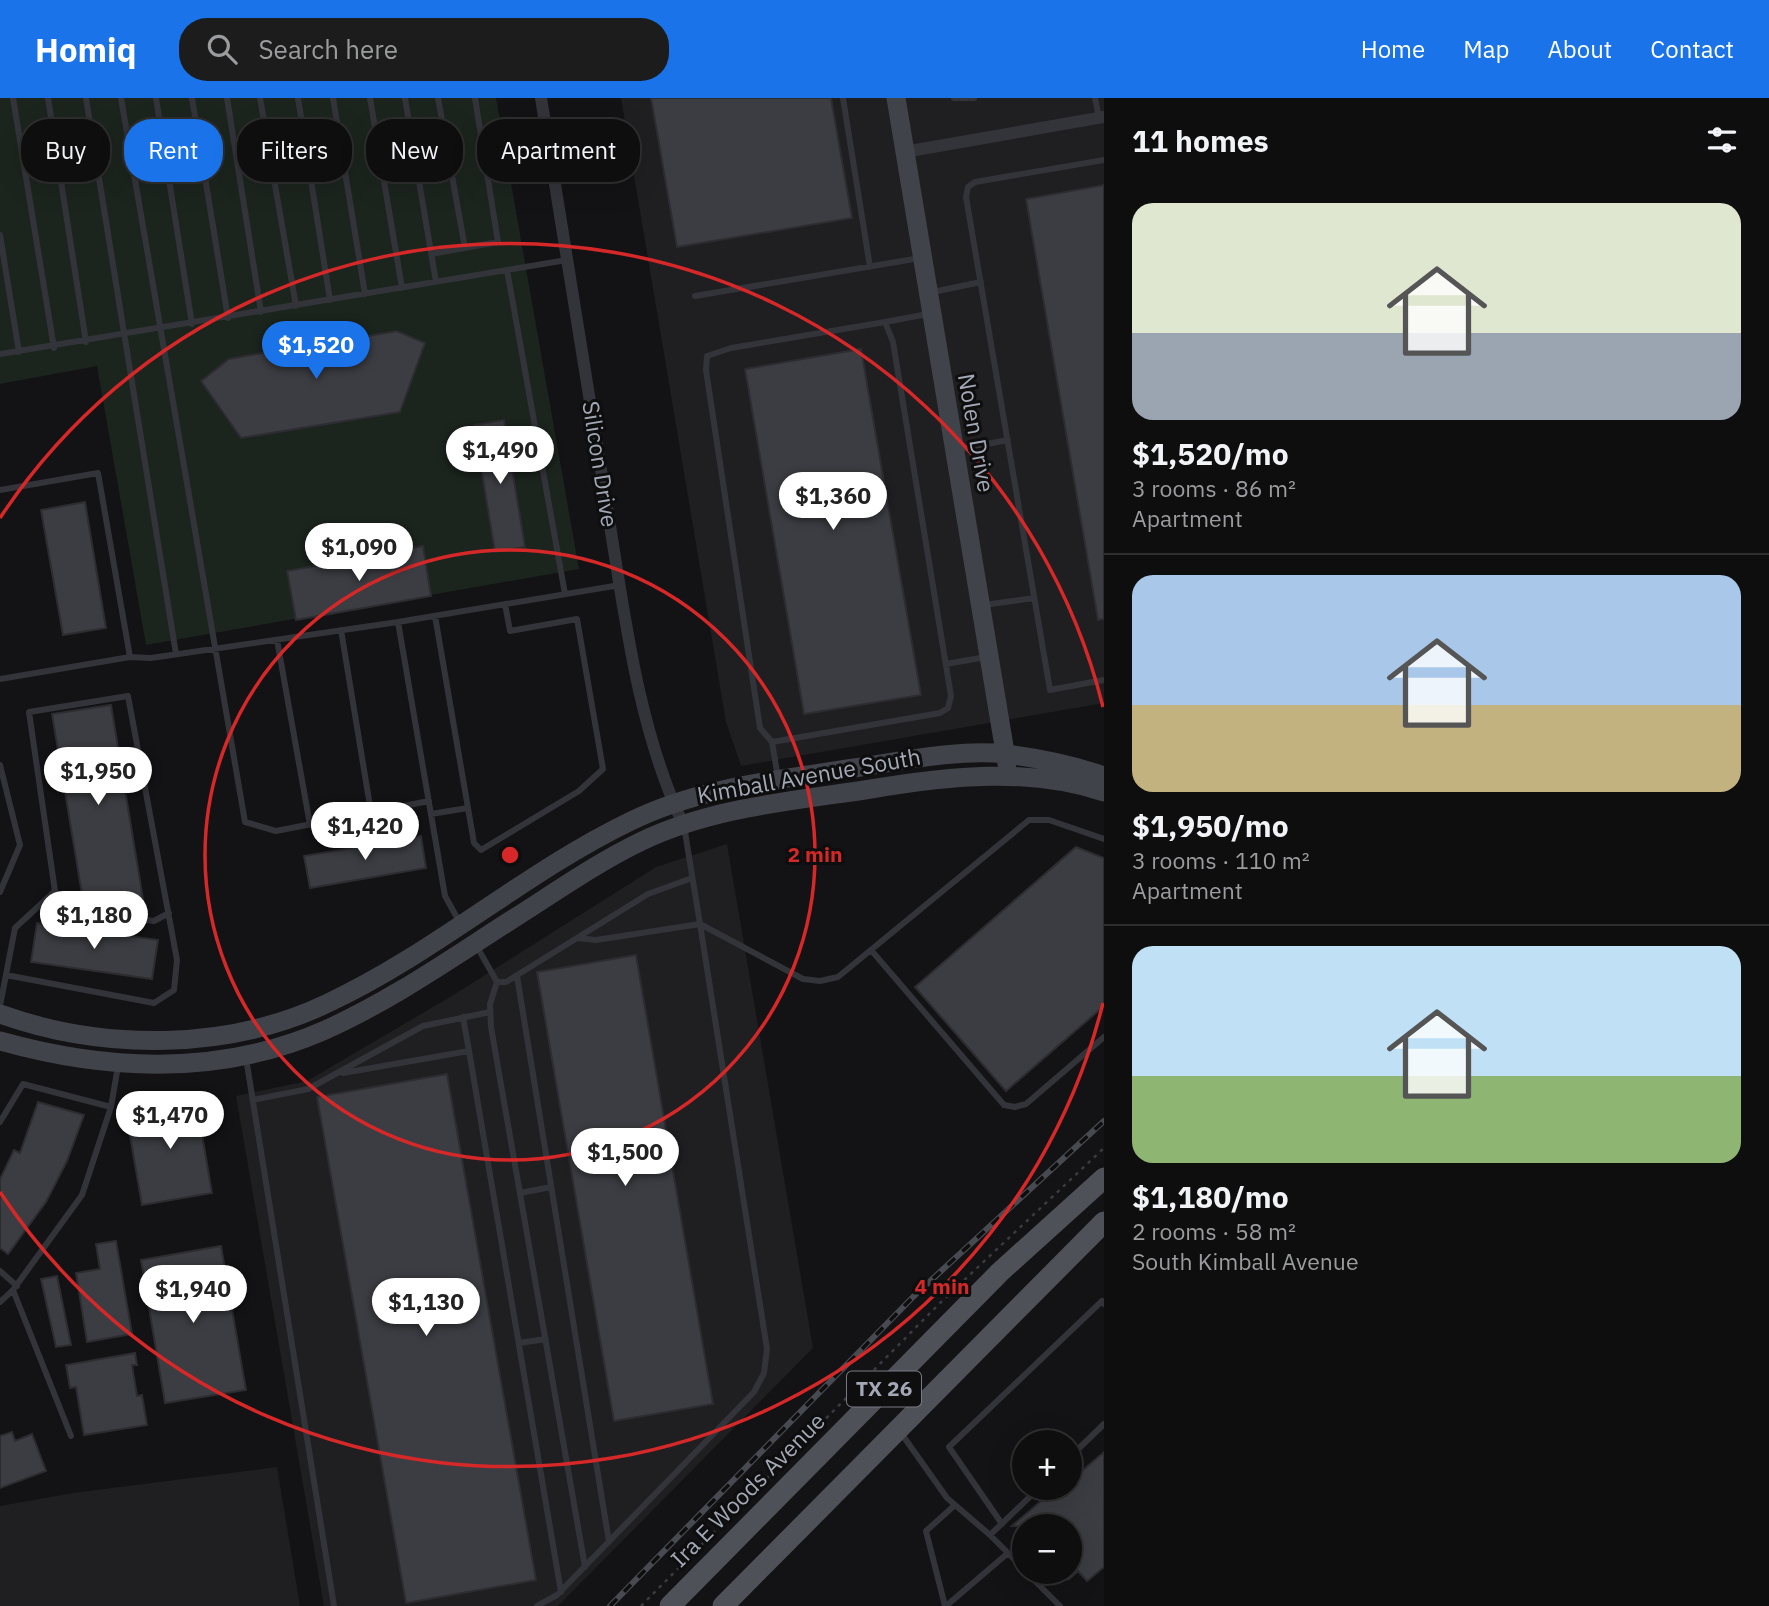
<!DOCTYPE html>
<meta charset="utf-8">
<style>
:root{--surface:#0e0e0f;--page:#1c1c1d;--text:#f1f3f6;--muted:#9b9c9e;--line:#2e2e2f;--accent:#1a73e8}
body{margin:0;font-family:"IBM Plex Sans",sans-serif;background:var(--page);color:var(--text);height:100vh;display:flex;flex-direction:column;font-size:26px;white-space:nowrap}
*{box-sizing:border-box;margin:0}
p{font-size:23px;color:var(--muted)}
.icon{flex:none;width:38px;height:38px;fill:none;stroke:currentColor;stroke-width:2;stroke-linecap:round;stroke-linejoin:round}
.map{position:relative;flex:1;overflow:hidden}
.sheet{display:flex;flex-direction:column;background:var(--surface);width:665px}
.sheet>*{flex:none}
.banner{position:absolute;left:21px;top:21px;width:665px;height:63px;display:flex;gap:14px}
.tools{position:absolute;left:1012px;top:1332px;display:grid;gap:14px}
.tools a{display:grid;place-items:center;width:70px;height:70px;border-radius:50%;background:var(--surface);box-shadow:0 7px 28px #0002,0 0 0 2px var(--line);font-size:35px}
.price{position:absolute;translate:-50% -60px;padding:0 16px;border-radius:24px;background:#fff;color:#222;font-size:23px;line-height:46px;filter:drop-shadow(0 2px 4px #0008)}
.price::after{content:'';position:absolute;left:50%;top:42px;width:21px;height:16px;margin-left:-10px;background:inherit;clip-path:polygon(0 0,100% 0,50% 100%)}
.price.active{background:var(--accent);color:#fff}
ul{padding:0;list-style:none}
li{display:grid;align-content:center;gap:14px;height:371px;padding:0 28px}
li+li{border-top:2px solid var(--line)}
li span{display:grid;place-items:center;height:217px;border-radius:21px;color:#555}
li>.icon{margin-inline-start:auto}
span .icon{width:126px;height:126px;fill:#fffc;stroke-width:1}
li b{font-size:30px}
h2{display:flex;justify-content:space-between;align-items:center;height:84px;padding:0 28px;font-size:30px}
.pill{padding:0 24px;border-radius:28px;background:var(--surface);box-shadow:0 7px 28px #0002,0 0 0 2px var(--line);font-size:24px;line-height:63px}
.pill.active{background:var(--accent);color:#fff}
header{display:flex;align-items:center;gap:42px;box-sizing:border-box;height:98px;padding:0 35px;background:var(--accent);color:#fff}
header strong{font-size:33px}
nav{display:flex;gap:38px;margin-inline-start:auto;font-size:24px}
.search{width:490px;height:63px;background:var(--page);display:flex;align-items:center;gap:18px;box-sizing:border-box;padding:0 24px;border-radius:28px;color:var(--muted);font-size:26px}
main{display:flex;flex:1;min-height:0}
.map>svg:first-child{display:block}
.built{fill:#1f1e21}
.green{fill:#1c241e}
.building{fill:#3c3d42;stroke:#2d2c31;stroke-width:2}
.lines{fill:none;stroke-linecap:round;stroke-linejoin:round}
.path{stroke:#393b41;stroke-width:2.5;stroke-dasharray:3.5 5;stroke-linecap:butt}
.lane{stroke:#33343a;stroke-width:6}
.street{stroke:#33343a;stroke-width:12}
.secondary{stroke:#41434a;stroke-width:19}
.primary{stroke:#4f5159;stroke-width:21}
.rail-casing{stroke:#484a51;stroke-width:6}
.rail{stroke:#0e0e0f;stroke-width:3.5;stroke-dasharray:10;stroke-linecap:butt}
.ring{fill:none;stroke:#d62828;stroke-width:3.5}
.labels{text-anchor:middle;stroke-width:6;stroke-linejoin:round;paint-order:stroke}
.shield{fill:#0e0e0f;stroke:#767a84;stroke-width:2}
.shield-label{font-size:21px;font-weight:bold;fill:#a3a8b6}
.street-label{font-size:23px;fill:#a3a8b6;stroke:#0e0e0f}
.centre{fill:#d62828;stroke:#0e0e0f;stroke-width:3.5}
.ring-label{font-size:21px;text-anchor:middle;font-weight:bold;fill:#d62828;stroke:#0e0e0f;stroke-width:6;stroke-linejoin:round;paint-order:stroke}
</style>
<header>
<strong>Homiq</strong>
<div class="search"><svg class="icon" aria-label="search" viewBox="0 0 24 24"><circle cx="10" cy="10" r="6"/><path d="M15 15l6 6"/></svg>Search here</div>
<nav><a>Home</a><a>Map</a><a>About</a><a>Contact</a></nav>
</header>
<main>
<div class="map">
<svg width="1104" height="1508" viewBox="0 0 1104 1508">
<rect width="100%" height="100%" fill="#131214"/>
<path class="built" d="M621 0H1104V605L741 668 726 624Z
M727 746 813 1250 558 1508H324L236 998 307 983 450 899 656 769Z
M277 1369 300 1508H0V1408L73 1395Z"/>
<path class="green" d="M0 0H496L579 471 146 547 97 268 0 286Z"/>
<path class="building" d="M651 0H831L852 120 677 149Z
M1104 87V521L1098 522 1026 101Z
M336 230 337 234 349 232 350 241 397 233 425 245 400 314 241 340 201 283 229 261 279 252 278 245 291 243 290 238Z
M861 251 921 597 804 616 745 271Z
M504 322 525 449 495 454 474 327Z
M85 404 106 530 63 537 41 412Z
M423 448 431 498 296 522 287 473Z
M111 607 144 807 113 812 111 803 84 808 52 616Z
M421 738 426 770 310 790 304 758Z
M1076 749 1104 760V908L1006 993 915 889Z
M37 825 158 842 152 881 31 864Z
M636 857 713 1306 614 1323 537 874Z
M447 976 536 1482 406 1505 317 999Z
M195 996 212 1095 142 1107 128 1026 144 1023 141 1006Z
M38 1004 84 1017 67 1063 46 1104 8 1156 0 1150V1081L14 1052 20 1055Z
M116 1143 132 1236 87 1244 76 1175 100 1171 96 1146Z
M221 1148 246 1292 165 1305 141 1162Z
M57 1178 71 1247 56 1249 41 1181Z
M135 1255 137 1267H132L137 1298 142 1297 147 1327 84 1337 76 1289 70 1290 66 1267Z
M12 1334 15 1343 32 1336 46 1373 0 1390V1338Z
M1104 1354V1469L1087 1483 1078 1473 1069 1481V1428H1012L1056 1390H1069V1384Z"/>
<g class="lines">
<path class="path" d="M641 1508 940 1205 1104 1050"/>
<path class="lane" d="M13 0 54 250
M48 0 86 244
M86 0 176 556
M121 0 245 724 276 733 429 703
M156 0 192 226
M192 0 228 220
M227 0 261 214
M260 0 296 208
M298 0 330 202
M333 0 365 196
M370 0 402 190
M405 0 436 184
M438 0 465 150
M843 0 870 169
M954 0H974
M1095 0 1099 20
M1104 62 975 84 968 89 966 99 1050 592 1104 582
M0 137 19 254
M431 156 498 144 475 0
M507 172 565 496
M933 194 981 184
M695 198 920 160
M885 224 928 216
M0 256 567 162
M956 352 1008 342
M0 392 98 375 130 559 0 581
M984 507 1034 500
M435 518 474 745 481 752 579 693 603 671 577 521 510 533 505 506
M341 532 371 714
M277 542 310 727
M130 559 151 560 398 524
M946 566 986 559
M772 644 760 630 706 272 707 258 731 250 885 224 893 244 951 598 948 610 940 615 772 644 778 680
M0 667 20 747 0 794
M431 716 468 710
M684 728 700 826 803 881 820 883 838 879 1029 722H1049L1104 741
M49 799 69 813 154 823 169 815
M460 825 445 798 398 524 620 487
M476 847 497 884H506L648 796 692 780
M871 852 1004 1007 1015 1009 1026 1006 1104 939
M517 878 609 1444
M497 884 490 906 491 929 585 1469
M0 908 15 830 55 793 29 614 128 598 177 862 174 892 154 905 6 877
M469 953 561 1494
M246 960 334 1508
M343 975 469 953 463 919
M253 1002 308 991 423 928 490 914
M0 1024 23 986 111 1009
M520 1095 551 1089
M0 1173 17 1188
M0 1204 13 1192
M519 1245 546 1241
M901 1335 947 1400 990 1437 1039 1390
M71 1338 13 1192 82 1097 111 1009 118 968
M1069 1360 1104 1326
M1002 1426 949 1349 1102 1203 1104 1206
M990 1437 1024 1471
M1026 1474 1060 1508
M537 1508 557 1497 754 1294 764 1275 767 1251 700 826 596 842 577 840
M945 1508 926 1433 955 1407
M946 1508 1008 1455"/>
<path class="street" d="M541 0C563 134 584 268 606 403 624 510 636 626 683 726
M904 54 1104 19"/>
<path class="secondary" d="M896 0 1007 666
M0 916C103 953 228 953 328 905 435 855 525 774 631 723 700 689 779 682 854 670 904 663 956 651 1006 656 1039 660 1073 667 1104 678
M0 943C107 973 219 978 323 933 391 903 453 859 516 819 557 793 598 764 642 743 713 709 794 703 871 691 948 678 1028 669 1104 694"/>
<path class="primary" d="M670 1508 1000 1174 1104 1080
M723 1508 1104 1124"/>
<defs>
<path id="rail" d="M610 1508 914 1198 1104 1023"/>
</defs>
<use href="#rail" class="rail-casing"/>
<use href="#rail" class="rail"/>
</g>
<g class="ring">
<circle cx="510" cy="757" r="305"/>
<path d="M1103 905A611 611 0 0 1 0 1094M0 420A611 611 0 0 1 1103 609"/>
</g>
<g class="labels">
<rect class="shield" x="847" y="1273.5" width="74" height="35" rx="5"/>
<g class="shield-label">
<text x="884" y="1298">TX 26</text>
</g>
<g class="street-label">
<text transform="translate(976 335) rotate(80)" y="8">Nolen Drive</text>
<text transform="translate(600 366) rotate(81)" y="8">Silicon Drive</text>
<text transform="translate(809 678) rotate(-10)" y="8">Kimball Avenue South</text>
<text transform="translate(748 1392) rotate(-45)" y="8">Ira E Woods Avenue</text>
</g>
</g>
<circle cx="510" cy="757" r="10" class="centre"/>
<g class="ring-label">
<text x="815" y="764">2 min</text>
<text x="942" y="1196">4 min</text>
</g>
</svg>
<div class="tools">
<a>+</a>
<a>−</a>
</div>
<b class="price active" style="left:316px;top:283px">$1,520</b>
<b class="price" style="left:500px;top:388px">$1,490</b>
<b class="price" style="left:833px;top:434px">$1,360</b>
<b class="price" style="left:359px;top:485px">$1,090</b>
<b class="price" style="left:98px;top:709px">$1,950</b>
<b class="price" style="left:365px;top:764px">$1,420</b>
<b class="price" style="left:94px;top:853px">$1,180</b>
<b class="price" style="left:170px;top:1053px">$1,470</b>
<b class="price" style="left:625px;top:1090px">$1,500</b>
<b class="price" style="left:193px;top:1227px">$1,940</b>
<b class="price" style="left:426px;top:1240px">$1,130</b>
<div class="banner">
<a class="pill">Buy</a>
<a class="pill active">Rent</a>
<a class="pill">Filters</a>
<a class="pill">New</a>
<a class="pill">Apartment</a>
</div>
</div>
<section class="sheet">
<h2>11 homes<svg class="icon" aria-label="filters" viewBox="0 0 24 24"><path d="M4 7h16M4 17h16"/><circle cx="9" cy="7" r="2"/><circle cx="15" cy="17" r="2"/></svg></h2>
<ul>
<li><span style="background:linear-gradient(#dfe7d0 60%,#9aa5b1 0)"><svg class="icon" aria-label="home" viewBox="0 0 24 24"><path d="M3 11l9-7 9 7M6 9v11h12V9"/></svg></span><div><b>$1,520/mo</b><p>3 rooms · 86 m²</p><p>Apartment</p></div></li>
<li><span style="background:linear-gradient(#a9c7e8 60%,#c2b280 0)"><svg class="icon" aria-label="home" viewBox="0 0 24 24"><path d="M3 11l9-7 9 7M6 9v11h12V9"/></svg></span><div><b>$1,950/mo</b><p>3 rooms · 110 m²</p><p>Apartment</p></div></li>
<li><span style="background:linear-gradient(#bfe0f5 60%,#8fb573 0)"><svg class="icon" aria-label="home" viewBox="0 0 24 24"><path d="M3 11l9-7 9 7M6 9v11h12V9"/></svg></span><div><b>$1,180/mo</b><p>2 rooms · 58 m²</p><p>South Kimball Avenue</p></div></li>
</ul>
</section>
</main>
